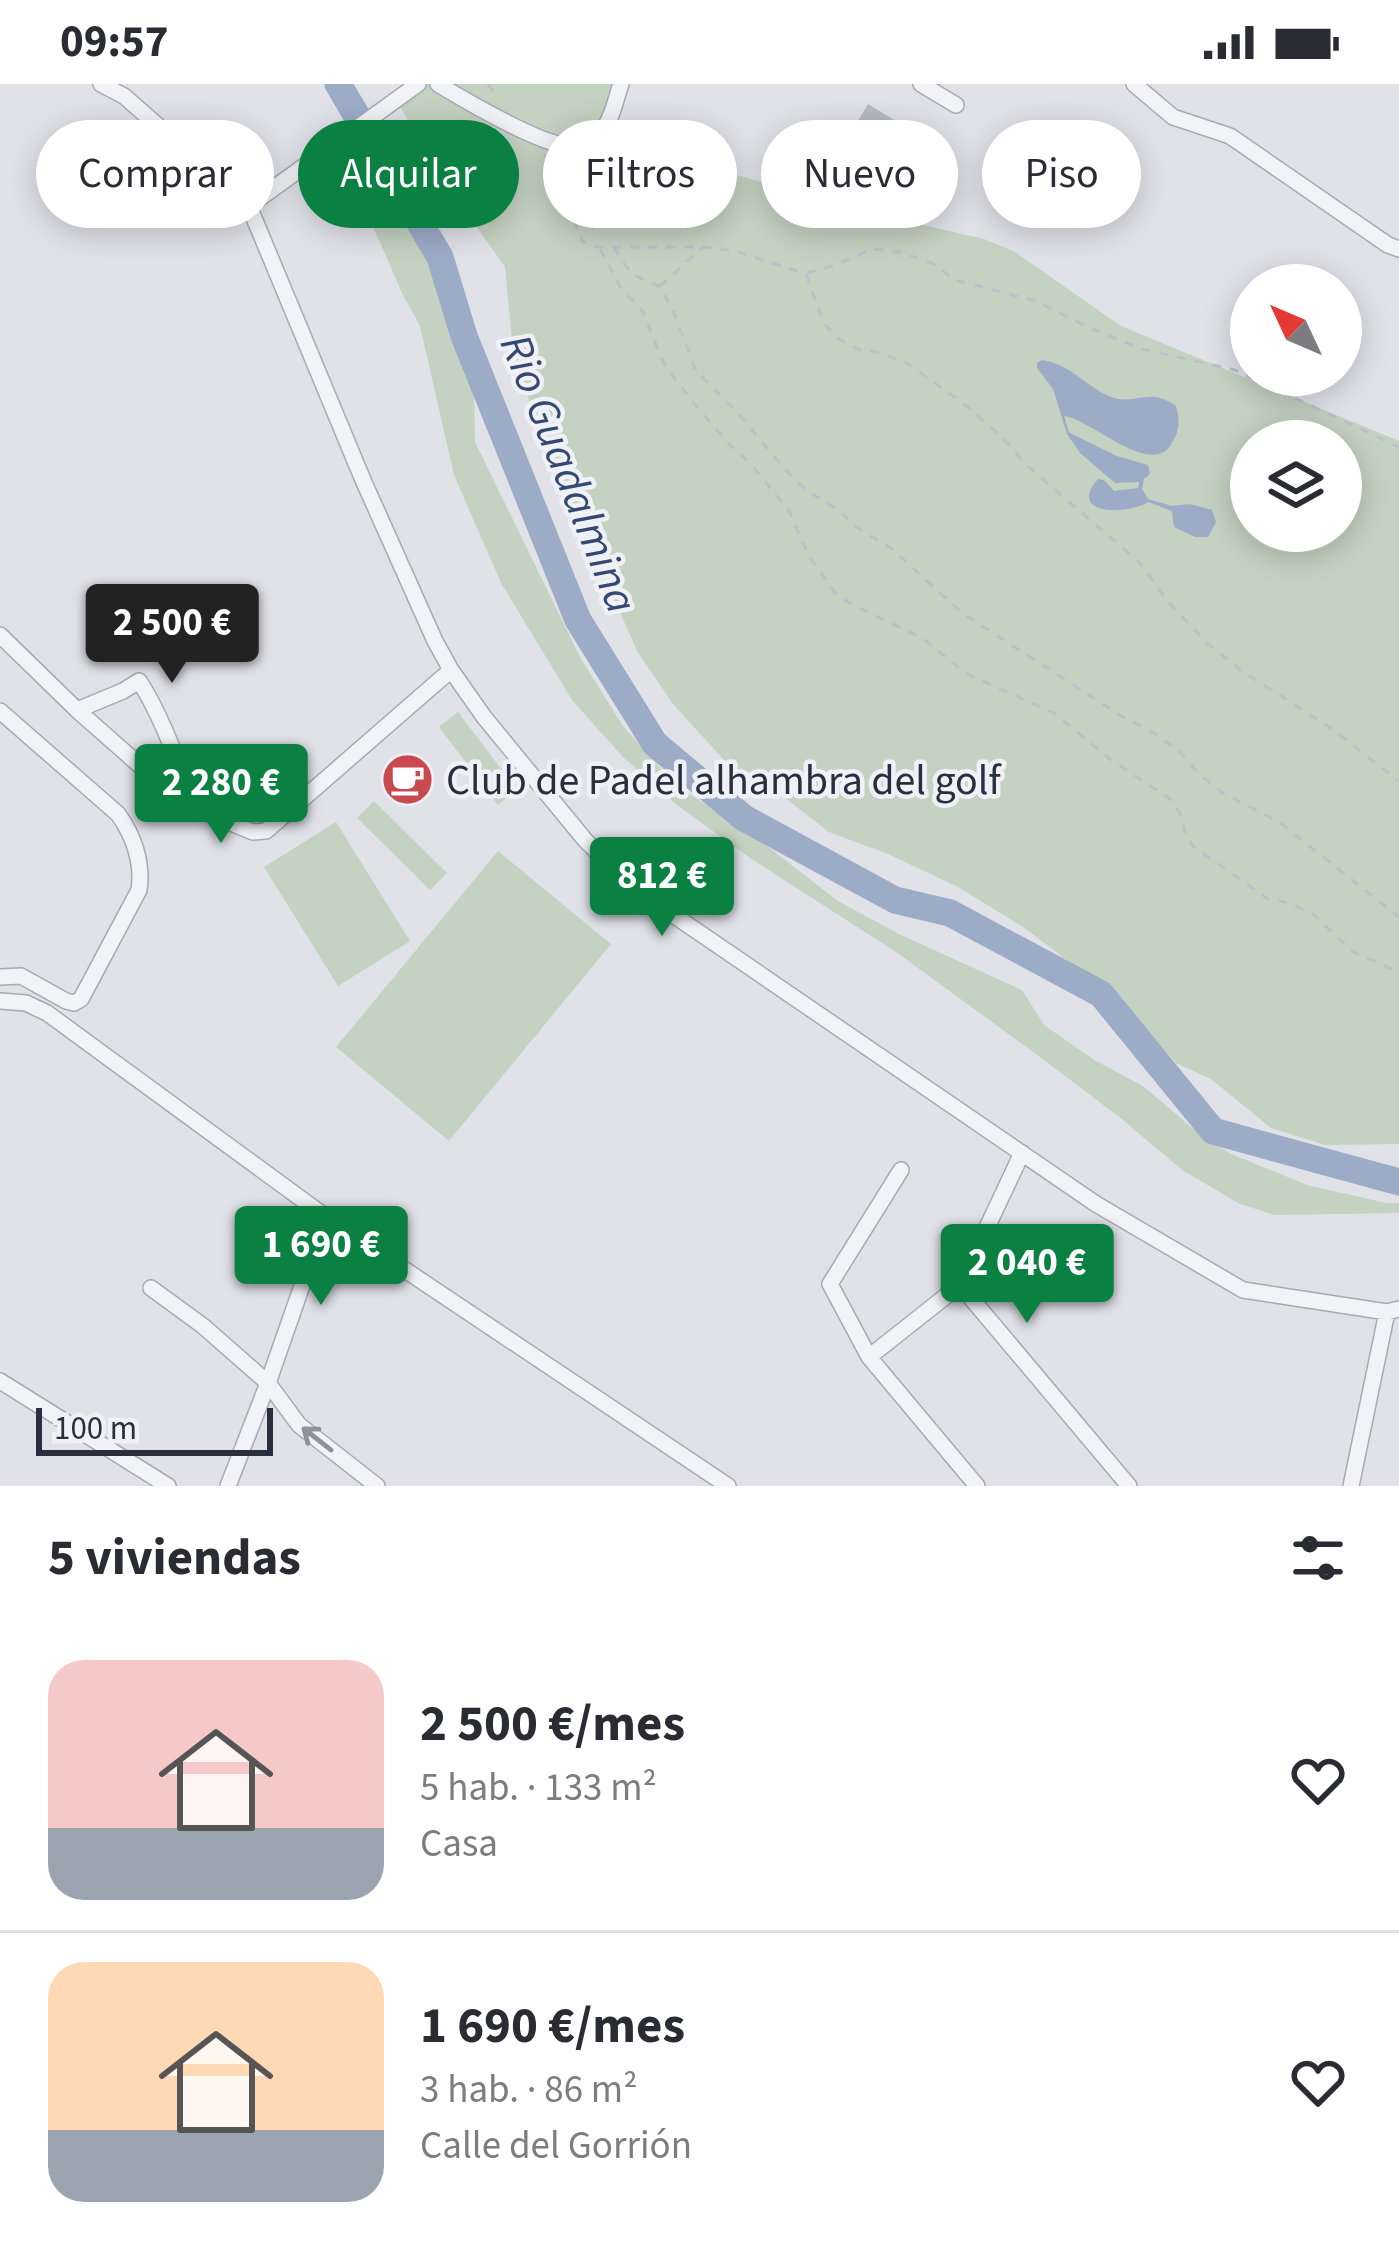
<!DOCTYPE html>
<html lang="es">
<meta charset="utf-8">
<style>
:root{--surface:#fff;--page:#f7f7f7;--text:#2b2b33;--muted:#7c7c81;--line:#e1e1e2;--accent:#0b8043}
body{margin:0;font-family:"Source Sans 3",sans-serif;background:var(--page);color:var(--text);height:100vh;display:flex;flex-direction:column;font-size:45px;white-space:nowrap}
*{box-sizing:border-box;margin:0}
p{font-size:39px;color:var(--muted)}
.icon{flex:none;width:66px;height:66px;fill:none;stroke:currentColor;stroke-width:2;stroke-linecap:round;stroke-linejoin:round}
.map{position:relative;height:1402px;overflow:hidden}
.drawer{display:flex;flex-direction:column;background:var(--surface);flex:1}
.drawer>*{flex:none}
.banner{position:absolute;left:36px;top:36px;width:1329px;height:108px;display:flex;gap:24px}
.needle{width:78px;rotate:314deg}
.controls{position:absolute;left:1230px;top:180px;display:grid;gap:24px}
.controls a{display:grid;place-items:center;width:132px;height:132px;border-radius:50%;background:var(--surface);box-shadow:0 6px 30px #0003;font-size:60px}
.scale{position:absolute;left:36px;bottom:30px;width:237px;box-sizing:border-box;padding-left:12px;border:6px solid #292f3f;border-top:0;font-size:33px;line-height:42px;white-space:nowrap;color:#292f3f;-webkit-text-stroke:9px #eff1f6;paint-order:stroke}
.price{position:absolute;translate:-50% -102px;padding:0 27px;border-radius:12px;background:var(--accent);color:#fff;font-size:39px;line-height:78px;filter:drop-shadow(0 3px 6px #0008)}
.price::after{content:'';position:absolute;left:50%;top:72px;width:36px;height:27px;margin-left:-18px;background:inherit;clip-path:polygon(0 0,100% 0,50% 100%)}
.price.active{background:#222;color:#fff}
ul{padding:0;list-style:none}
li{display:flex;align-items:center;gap:36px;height:300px;padding:0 48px}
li+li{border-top:3px solid var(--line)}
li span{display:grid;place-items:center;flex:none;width:336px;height:240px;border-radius:36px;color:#555}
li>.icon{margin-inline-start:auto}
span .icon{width:144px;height:144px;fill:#fffc;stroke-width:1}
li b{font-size:51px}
h2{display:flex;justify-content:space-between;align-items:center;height:144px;padding:0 48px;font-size:51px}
.pill{padding:0 42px;border-radius:54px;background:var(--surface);box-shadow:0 6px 30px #0003;font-size:42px;line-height:108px}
.pill.active{background:var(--accent);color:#fff}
.status{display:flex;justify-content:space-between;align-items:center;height:84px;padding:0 60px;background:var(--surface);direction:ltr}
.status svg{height:33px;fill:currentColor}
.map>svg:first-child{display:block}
.green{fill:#c4d2c1;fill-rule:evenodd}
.water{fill:#9cacc7}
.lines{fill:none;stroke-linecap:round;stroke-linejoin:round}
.river{stroke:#9cacc7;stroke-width:27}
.building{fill:#b7bbc5}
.minor-casing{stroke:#a5a9b2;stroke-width:18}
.path{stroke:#bec0c7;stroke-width:3;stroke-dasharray:9 9;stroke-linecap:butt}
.minor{stroke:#f2f3f7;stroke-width:15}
.oneway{stroke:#8e919b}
.labels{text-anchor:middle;stroke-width:9;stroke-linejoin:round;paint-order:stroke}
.poi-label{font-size:42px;fill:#292f3f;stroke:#eff1f6;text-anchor:start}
.water-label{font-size:45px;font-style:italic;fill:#344971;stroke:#eff1f6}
</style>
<div class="status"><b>09:57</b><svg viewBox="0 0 49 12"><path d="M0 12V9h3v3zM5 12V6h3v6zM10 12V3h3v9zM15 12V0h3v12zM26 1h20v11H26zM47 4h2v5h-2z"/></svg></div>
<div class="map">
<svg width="1399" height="1402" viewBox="0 0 1399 1402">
<rect width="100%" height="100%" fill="#e0e2e8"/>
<path class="green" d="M416 0H622L619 36 708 83 871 129 984 155 1015 168 1121 242 1399 357V1060L1325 1061 1271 1044 1211 995 1176 979 1134 932 1088 892 1023 843 958 803 888 770 829 748 776 707 735 688 673 620 637 567 546 359 514 277 505 183 428 74 400 22ZM1251 357H1341V447H1251Z
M345 61 362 84 391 65 412 97 423 165 459 226 473 261 475 358 581 575 623 642 676 702 737 739 838 817 899 850 1022 906 1044 941 1096 977 1143 1002 1191 1043 1229 1069 1307 1101 1386 1119H1399V1129L1275 1131 1240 1120 1182 1086 1123 1036 1036 970 896 868 747 772 677 721 623 673 572 616 501 499 454 391 420 242 403 211 350 90 336 68Z
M458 628 517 706 498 721 439 643Z
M374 717 447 789 430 806 357 734Z
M336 738 410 857 338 902 264 783Z
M498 767 611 860 449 1057 336 963Z"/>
<path class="water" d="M1042 276C1070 280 1087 303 1111 313 1136 322 1149 302 1176 322 1180 336 1180 346 1172 359 1152 396 1090 334 1064 332L1069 348 1074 351 1117 372 1148 381 1150 390 1144 395 1142 405 1148 415 1172 422 1190 420 1212 426 1216 438 1208 453H1195L1174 443 1172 427 1148 418C1128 431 1066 432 1098 395L1104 396 1114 407 1138 404 1139 398 1115 399 1080 369 1067 350 1053 305 1037 284V279Z"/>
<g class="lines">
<path class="river" d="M338 0 440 173 464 252 578 536 655 660 744 734 895 816 950 829 1101 910 1213 1047 1399 1098"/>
</g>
<path class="building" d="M868 20 909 45 892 73 851 48Z"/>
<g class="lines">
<defs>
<path id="minor" d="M101 0 124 12 249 122 363 396 435 557 451 586 484 633 585 756 611 782 653 817 1096 1120 1243 1206 1387 1228 1399 1225
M438 0C461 14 544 63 568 61 579 61 596 53 603 45 613 34 616 13 621 0
M921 0 956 21
M1134 0 1173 33 1230 52 1388 161 1399 165
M249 122 418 0
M0 551 77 626 170 708 189 722 253 748 266 747 451 586
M77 626 123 607 139 597C156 622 187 692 189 722
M0 627 118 730C134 752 143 779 139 806L81 915 74 919 66 917 21 892 0 893
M0 917 26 919 47 929 326 1133 728 1402
M1022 1069 960 1201 1129 1402
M901 1086 830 1200 869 1273 960 1201
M151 1204 203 1242 268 1299 299 1341 377 1402
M869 1273 977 1402
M0 1297 168 1402
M228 1402 268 1299 326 1133
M1351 1402 1387 1228"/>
</defs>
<use href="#minor" class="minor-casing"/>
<path class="path" d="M488 0 497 14
M545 70 582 156 587 161 600 163H703L735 167 806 190 824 240 839 255 860 266 876 268 907 279 964 320 1001 352 1025 380 1139 478 1170 520 1207 559 1242 587 1332 645 1399 697
M614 163C627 187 633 193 659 202L671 222 696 287 736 327 783 383 806 406 840 427 854 442 891 464 962 529 1118 630 1154 649 1177 665 1199 690 1223 709 1279 738 1399 833
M600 165 622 206 642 226 664 280 695 321 730 361 751 380 789 427 809 473 836 510 853 521 924 555 965 589 1054 629 1110 675 1170 715 1180 729 1184 746 1193 762 1268 815 1290 819 1314 831 1353 868 1399 888
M807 189 833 182 872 165 899 168 932 179 955 196 1036 217 1092 245 1142 265 1235 286 1399 363
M660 202 702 164"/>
<use href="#minor" class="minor"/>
</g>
<defs><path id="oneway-shaft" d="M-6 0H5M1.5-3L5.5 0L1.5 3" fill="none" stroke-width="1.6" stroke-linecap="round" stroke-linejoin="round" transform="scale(3)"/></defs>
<use class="oneway" href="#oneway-shaft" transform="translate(317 1355) rotate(-142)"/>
<defs>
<symbol id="cafe-disc" viewBox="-11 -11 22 22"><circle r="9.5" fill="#c9494f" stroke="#eff1f6"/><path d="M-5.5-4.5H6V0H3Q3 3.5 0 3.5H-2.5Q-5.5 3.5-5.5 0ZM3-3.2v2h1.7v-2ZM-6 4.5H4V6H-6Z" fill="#fff"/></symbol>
</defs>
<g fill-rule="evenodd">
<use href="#cafe-disc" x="378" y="666" width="59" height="59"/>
</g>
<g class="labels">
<g class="poi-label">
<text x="446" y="710">Club de Padel alhambra del golf</text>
</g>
<g class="water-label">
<text transform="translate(570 389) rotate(68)" y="16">Rio Guadalmina</text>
</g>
</g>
</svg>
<div class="controls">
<a><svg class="needle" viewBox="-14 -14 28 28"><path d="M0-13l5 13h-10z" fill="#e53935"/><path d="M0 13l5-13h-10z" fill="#7c7c81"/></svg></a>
<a><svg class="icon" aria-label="layers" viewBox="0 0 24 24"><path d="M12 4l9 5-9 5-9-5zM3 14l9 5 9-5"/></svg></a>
</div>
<div class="scale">100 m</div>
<b class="price active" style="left:172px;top:602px">2 500 €</b>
<b class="price" style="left:221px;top:762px">2 280 €</b>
<b class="price" style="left:662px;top:855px">812 €</b>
<b class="price" style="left:321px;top:1224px">1 690 €</b>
<b class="price" style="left:1027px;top:1242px">2 040 €</b>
<div class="banner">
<a class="pill">Comprar</a>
<a class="pill active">Alquilar</a>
<a class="pill">Filtros</a>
<a class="pill">Nuevo</a>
<a class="pill">Piso</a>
</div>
</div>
<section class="drawer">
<h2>5 viviendas<svg class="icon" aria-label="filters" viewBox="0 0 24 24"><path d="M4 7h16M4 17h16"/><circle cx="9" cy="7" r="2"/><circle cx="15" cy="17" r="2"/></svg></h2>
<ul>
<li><span style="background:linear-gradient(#f6c9c9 70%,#9aa5b1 0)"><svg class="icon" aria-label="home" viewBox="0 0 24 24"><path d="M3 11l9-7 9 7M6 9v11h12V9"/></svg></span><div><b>2 500 €/mes</b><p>5 hab. · 133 m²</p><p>Casa</p></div><svg class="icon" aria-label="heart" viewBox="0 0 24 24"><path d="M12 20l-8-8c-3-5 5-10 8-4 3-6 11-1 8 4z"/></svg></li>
<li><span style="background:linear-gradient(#ffd9b3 70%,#9aa5b1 0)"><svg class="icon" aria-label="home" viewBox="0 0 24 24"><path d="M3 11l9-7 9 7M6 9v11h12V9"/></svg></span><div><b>1 690 €/mes</b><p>3 hab. · 86 m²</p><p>Calle del Gorrión</p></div><svg class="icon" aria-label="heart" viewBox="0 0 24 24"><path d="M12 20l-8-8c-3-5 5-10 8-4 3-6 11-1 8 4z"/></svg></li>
</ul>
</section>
